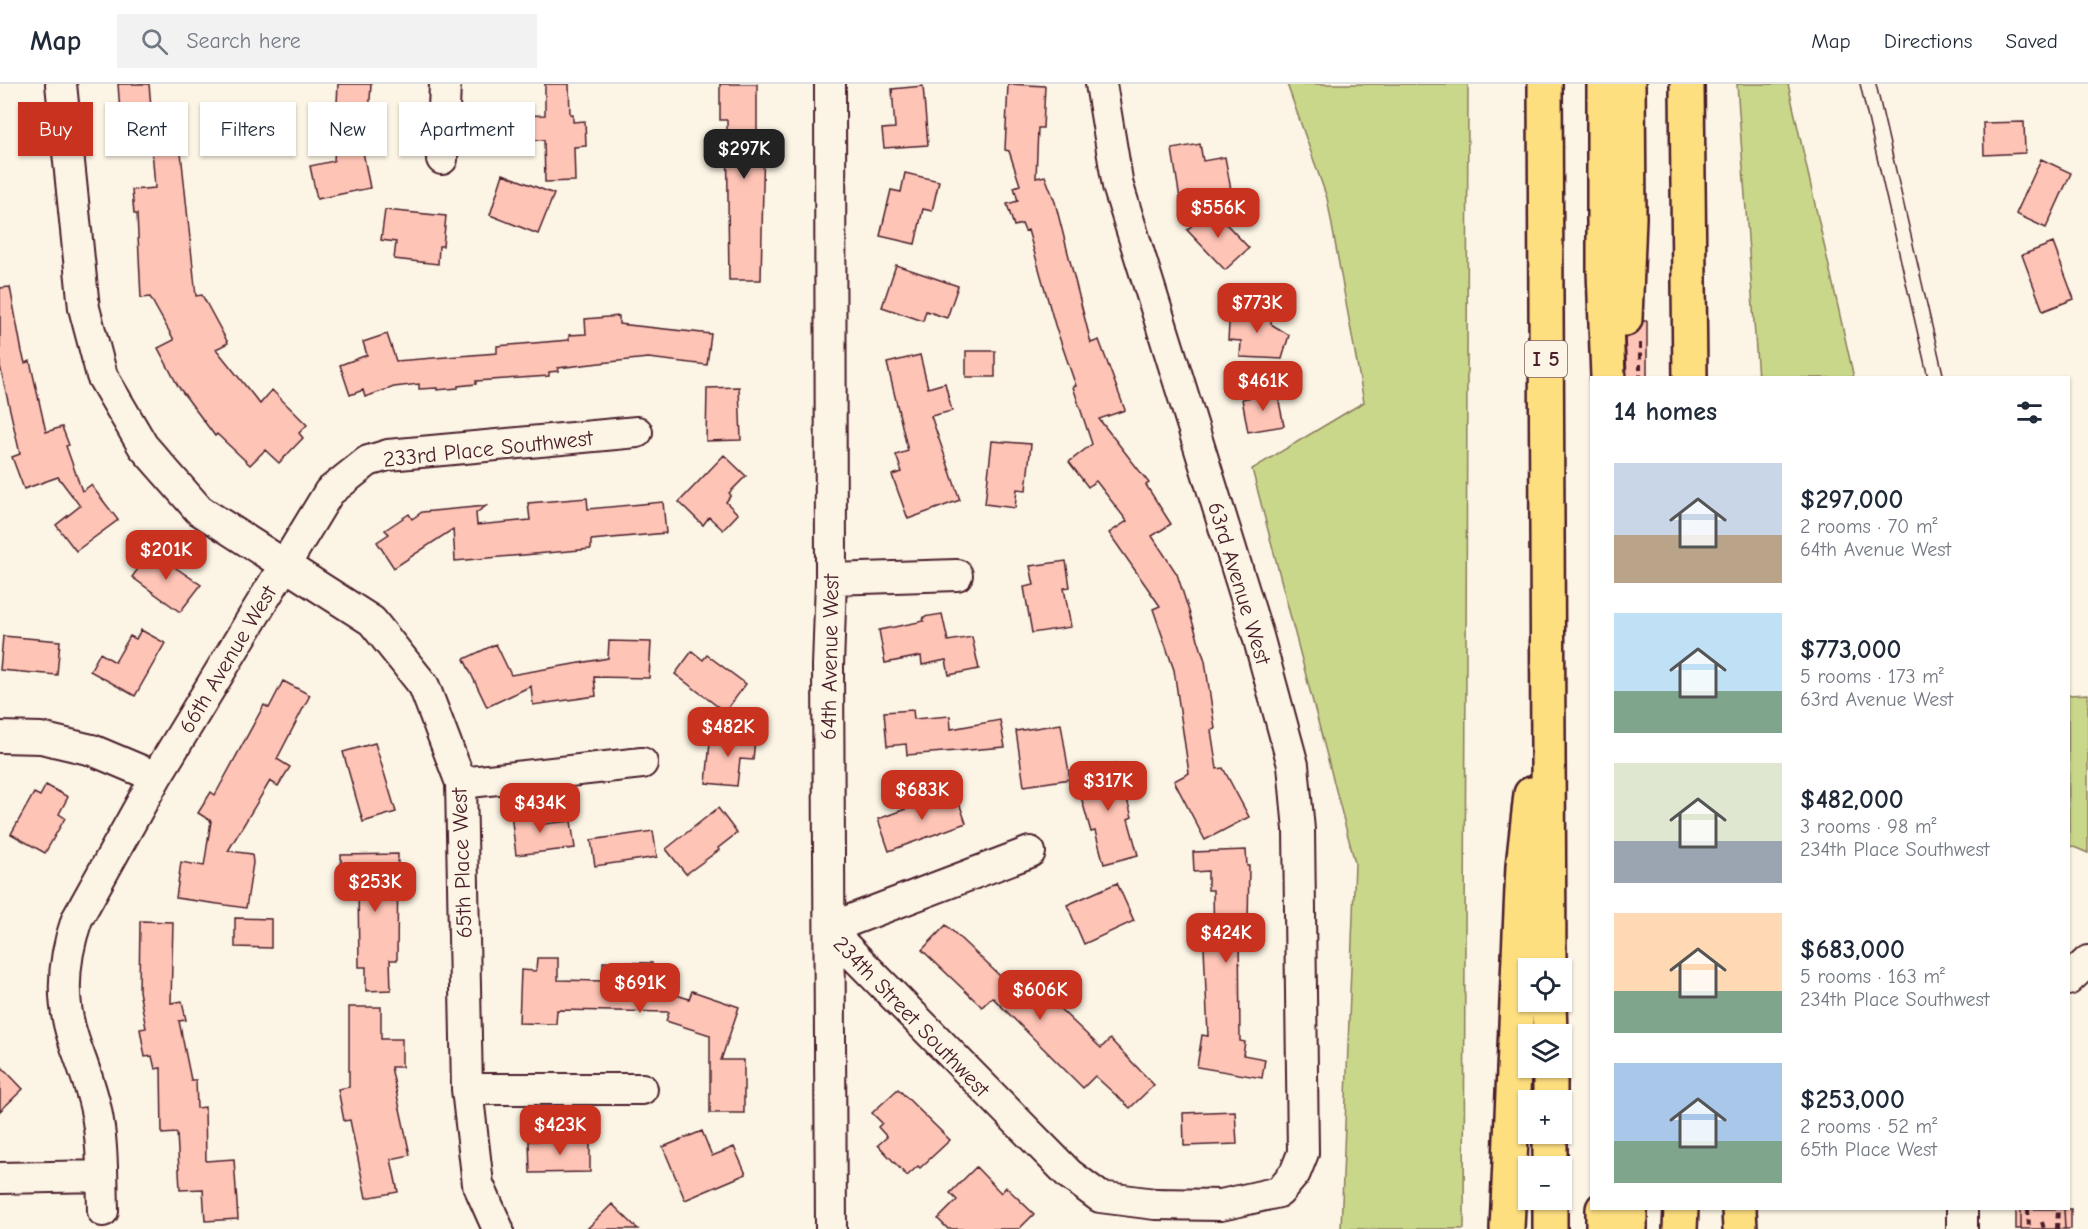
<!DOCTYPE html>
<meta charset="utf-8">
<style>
:root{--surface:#fff;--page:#f2f2f3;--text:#1f2937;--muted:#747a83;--line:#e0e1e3;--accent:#c8321e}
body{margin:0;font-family:"Comic Neue",sans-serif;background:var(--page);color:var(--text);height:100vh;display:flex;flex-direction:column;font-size:22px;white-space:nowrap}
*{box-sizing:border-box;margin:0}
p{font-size:20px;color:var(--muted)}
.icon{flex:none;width:33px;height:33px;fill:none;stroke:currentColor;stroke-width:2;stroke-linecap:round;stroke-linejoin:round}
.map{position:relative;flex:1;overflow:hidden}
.sheet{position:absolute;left:1590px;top:292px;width:480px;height:834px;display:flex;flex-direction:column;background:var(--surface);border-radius:0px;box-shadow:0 2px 4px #0004}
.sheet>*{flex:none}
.top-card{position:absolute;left:18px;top:18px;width:570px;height:54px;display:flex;gap:12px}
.fabs{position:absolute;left:1518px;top:874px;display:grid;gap:12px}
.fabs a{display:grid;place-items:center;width:54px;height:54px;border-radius:0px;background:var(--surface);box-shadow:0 2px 4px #0004;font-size:30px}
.price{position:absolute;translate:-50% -51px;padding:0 14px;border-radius:12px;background:var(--accent);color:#fff;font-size:20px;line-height:39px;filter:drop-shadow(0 2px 3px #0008)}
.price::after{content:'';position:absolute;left:50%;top:36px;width:18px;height:14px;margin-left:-9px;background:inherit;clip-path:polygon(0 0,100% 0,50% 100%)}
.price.on{background:#222;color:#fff}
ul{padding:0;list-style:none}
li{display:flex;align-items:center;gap:18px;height:150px;padding:0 24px}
li span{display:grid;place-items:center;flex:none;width:168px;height:120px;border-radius:0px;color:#555}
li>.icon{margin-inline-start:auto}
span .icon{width:72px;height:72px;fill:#fffc;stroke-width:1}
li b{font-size:26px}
h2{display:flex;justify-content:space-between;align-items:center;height:72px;padding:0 24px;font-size:26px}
.pill{padding:0 21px;border-radius:0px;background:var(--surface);box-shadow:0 2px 4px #0004;font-size:21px;line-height:54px}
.pill.on{background:var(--accent);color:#fff}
header{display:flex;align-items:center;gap:36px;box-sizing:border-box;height:84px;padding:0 30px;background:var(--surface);border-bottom:2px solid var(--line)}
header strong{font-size:28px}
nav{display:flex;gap:33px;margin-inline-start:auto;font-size:21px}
.search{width:420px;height:54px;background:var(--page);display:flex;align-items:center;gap:15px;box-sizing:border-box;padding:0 21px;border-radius:0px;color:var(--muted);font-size:22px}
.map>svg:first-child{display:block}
.green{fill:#c9d78b;stroke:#8a7b5b;stroke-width:1.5}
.building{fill:#fec4b6;stroke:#4a1f2b;stroke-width:1.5}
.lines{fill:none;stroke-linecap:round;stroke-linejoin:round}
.minor-casing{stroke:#4a1f2b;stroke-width:34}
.highway-casing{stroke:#4a1f2b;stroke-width:38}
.path{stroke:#4a1f2b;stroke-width:4;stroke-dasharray:6 4.5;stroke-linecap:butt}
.minor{stroke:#fcf5e5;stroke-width:30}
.highway{stroke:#fedf80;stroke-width:33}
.tram{stroke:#4a1f2b;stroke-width:1.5}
.labels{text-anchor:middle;stroke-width:6;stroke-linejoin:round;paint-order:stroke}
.shield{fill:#fcf5e5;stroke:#7f5f63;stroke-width:1.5}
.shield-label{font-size:21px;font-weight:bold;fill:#4a1f2b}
.street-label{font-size:22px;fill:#4a1f2b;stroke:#fcf5e5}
</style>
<header>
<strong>Map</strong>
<div class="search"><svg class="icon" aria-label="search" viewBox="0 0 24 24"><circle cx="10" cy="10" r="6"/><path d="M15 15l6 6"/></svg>Search here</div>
<nav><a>Map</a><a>Directions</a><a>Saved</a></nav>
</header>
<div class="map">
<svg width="2088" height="1145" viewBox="0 0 2088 1145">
<rect width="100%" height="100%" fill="#fcf5e5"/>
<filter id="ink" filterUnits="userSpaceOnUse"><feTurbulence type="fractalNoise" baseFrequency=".0167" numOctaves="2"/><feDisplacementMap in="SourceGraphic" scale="12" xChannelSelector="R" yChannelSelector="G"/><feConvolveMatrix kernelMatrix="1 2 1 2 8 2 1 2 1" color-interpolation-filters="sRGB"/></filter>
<g filter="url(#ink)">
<path class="green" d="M1287 0H1468L1464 1145H1341L1355 779 1252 385 1364 318 1327 114Z
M1737 0H1788L1854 294H1758Z
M2088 610V769L2069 761 2068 611Z"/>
<path class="building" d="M118 0H149L151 23 176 21 196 212 202 211 228 259 216 265 260 320 272 306 307 341 299 349 303 354 279 379 265 366 250 381 217 350 215 352 178 302 158 264 174 256 150 213 141 214 137 130H134L132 106 155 104 151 52 122 55Z
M338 0H371L368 48 359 47 370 104 317 115 310 82 334 77Z
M545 0H569L570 30H573V38L585 37 586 62 574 63 575 97 545 98 544 56 520 57 519 32 545 31Z
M720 0H757V55H764L761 196H729L727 36H720Z
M1008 0 1045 2 1043 44H1038L1036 94 1045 92 1055 118 1091 259 1099 256 1125 326 1099 335 1149 399 1146 401 1171 440 1152 452 1177 490 1205 577 1215 645 1211 646 1217 685 1223 684 1249 733 1205 756 1174 697 1189 689 1174 586 1153 525 1160 522 1109 449 1127 437 1096 397 1088 403 1069 378 1092 360 1073 303 1076 302 1055 241 1028 146 1025 147 1022 140 1014 142 1007 120 1018 117 1014 103 1020 101 1009 67 1005 66Z
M923 2 928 61 884 64 882 45 895 44 892 5Z
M2024 38 2025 69 1984 71 1983 39Z
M1200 60 1203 77 1225 73 1231 106 1180 115 1172 65Z
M2041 75 2071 89 2046 144 2016 130Z
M905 89 939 97 932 127 923 125 915 160 880 152 891 106 901 108Z
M503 90 554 110 538 150 490 131Z
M1211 124 1249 164 1225 186 1187 146Z
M385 126 446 132 443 162H439L438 180 394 175 396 158 381 156Z
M2053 159 2074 215 2043 227 2022 171Z
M896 181 958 202 947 234 926 227 923 237 882 223Z
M10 203 22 268 25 279 30 277 46 348 62 343 69 361 66 362 82 407 91 401 118 436 76 467 56 441 80 422 58 393 24 405 12 373 20 370 0 282V204Z
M1230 225 1272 228 1271 240 1289 251 1282 275 1240 273 1241 257 1228 256Z
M619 232V240L711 250 707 281 648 274 600 279 558 284 559 287 549 288V292L476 297V300L458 302V304L437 306V304L419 305V300L394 303 365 313 363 306 350 311 340 281 367 271 363 258 387 250 396 277 497 269V262L569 256V251L586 250 585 235Z
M1643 237H1647V294H1627L1625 254 1634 251 1640 245Z
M966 267H995V293H966Z
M920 271 928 304 945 299 952 327 931 332 960 416 908 435 892 391 902 388 896 371 908 367 887 279Z
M739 303 741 356 706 357 707 304Z
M1277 308 1284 342 1248 348 1242 315Z
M992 357 1031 360 1026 406 1017 405 1015 424 985 420Z
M724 371 746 392 729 409 731 411 726 418 738 430 723 446 709 433 703 441 679 418Z
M587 414 588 425 663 418 666 449 591 456V465L455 477 453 445 394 484 377 458 389 450 385 446 409 430 412 435 422 428 486 422 476 429 477 441 530 436 528 419Z
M151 467 201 501 180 528 132 493Z
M1066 477 1070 503 1064 504 1071 543 1032 549 1024 503 1034 501 1030 482Z
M942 530 948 557 972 553 979 585 949 591 946 576 922 581 921 572 885 579 879 546 924 537 923 533Z
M141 546 165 559 135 612 90 587 100 569 115 578 130 552 136 555Z
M3 552 60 557 57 591 0 586Z
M609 557 651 558 649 594 594 593 596 612 533 621 531 602 487 623 464 575 496 560 511 591 608 574Z
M692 567 703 576 707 571 746 600 725 628 675 590Z
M283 597 310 611 277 675 290 683 278 702 270 697 228 767 252 770 253 779 246 824 176 814 181 778 204 782 211 737 198 729 211 708 215 711 264 621 269 624Z
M913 626 914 635 950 632 951 645 1000 636 1005 663 907 671 906 660 887 662 884 628Z
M1061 640 1070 695 1024 702 1016 647Z
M711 648 755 655 753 676 740 675 737 702 706 699Z
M375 659 396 728 363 738 343 668Z
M1117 680 1132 733 1128 735 1138 771 1104 780 1095 747 1091 748 1075 692Z
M46 701 68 713 59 730 65 734 45 769 11 750 34 709 40 712Z
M955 707 966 739 889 767 878 735Z
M718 724 737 749 718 764 719 766 686 790 666 765Z
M542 726 544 740 571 737 575 764 516 771 511 730Z
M653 747 657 773 595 782 591 756Z
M1246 766 1247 782H1249L1248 840 1239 841 1240 957 1245 958 1243 971 1265 975 1262 994 1197 983 1202 951 1208 952 1204 863H1214L1213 806H1208V787L1194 788 1193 768Z
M398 770 397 876H390L391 906 366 907V883H359L358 800 342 801 341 771Z
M1117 799 1134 837 1084 860 1067 821Z
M235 834 271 835V864L235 863Z
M140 837 173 838 171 919 182 917 186 936 179 937 191 996H196L197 1024 205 1023 206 1077 234 1075 238 1135 205 1137 203 1105 180 1106 177 1049 162 1050 161 984 155 985 152 972 145 973 140 945 146 944 139 907Z
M946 841 1016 907 1026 897 1051 922 1054 919 1101 964 1110 955 1154 1001 1130 1024 1095 992 1083 1004 992 913 982 923 922 866Z
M537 874H558V896L603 897V878L652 879 655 904 689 915 692 907 739 923 721 976H744V1029H710V951L666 937 669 928 557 926 556 940 519 939 521 886 536 887Z
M349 923H381V955H402V983H391L410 1071 391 1075 398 1108 366 1114 350 1036 344 1037 338 1005 349 1003Z
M0 981 23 1005 0 1027Z
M898 1005 950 1056 920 1084 918 1082 907 1092 878 1061 887 1053 878 1043 882 1039 872 1029Z
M1235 1027 1237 1060 1184 1062 1183 1029Z
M702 1047 712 1072 734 1063 746 1090 685 1116 663 1063Z
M590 1056V1088L530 1089 529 1057Z
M976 1083 1001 1109 1006 1103 1034 1130 1019 1145H948L938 1135 957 1116 950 1109Z
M612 1120 638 1145H587Z
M2016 1125H2071V1145H2016Z"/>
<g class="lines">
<defs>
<path id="minor" d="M61 0 84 224 102 292 143 362 199 426 372 537 424 602 461 699 467 1005 478 1100 498 1145
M830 0 831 495 828 582 831 1145
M442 75 445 0
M831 495 957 491
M0 653 41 654 92 666 156 693
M461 699 642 679
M830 844 1030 768
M830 847 1069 1090 1100 1113 1155 1120 1221 1121 1279 1108 1295 1089 1303 1069 1299 746 1293 681 1258 552 1118 102 1101 0
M2068 896 2088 877
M467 1005H642
M0 1094 102 1092
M103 1127C102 1093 103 1060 96 1026 91 1002 82 980 74 957 60 917 63 875 77 835L156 693 329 408 368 377 388 371 637 348
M1962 1145V1125"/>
<path id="highway" d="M1545 0 1549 885
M1604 0V186L1608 294
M1687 0 1690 294
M1625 235 1629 134 1628 0
M1549 918 1550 951
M1550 984V1017
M1550 1050V1083
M1550 1116V1145
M1739 1125 1740 1145
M1507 1145 1523 782 1531 710
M1603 1145V1125
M1630 1145V1125
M1680 1145 1681 1125"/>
</defs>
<use href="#minor" class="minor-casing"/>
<use href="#highway" class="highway-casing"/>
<path class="path" d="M1640 259V294
M2028 1125 2029 1145
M2042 1138 2044 1145
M2057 1145 2058 1125"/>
<use href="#minor" class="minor"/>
<use href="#highway" class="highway"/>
<path class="tram" d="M1860 0 1928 294
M1876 0 1944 294
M2021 1125V1145
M2064 1125 2065 1145"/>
</g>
</g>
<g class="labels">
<rect class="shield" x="1525" y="257" width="42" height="36" rx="4.5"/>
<g class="shield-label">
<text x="1546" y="282">I 5</text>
</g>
<g class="street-label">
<text transform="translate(488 364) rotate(-6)" y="8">233rd Place Southwest</text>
<text transform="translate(1240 499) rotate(73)" y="8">63rd Avenue West</text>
<text transform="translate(829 573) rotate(-89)" y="8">64th Avenue West</text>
<text transform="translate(227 575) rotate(-59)" y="8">66th Avenue West</text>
<text transform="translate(461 779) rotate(-92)" y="8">65th Place West</text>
<text transform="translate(912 932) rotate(46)" y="8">234th Street Southwest</text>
</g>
</g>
</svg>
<div class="fabs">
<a><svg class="icon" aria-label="locate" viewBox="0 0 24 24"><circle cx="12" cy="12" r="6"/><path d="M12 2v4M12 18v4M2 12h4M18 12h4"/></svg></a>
<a><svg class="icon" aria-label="layers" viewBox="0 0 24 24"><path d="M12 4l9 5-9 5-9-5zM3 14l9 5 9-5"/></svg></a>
<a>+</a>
<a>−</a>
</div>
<b class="price on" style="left:744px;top:96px">$297K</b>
<b class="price" style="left:1218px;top:155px">$556K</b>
<b class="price" style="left:1257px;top:250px">$773K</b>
<b class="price" style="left:1263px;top:328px">$461K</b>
<b class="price" style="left:166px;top:497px">$201K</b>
<b class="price" style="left:728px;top:674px">$482K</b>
<b class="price" style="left:1108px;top:728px">$317K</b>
<b class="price" style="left:922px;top:737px">$683K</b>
<b class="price" style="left:540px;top:750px">$434K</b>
<b class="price" style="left:375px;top:829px">$253K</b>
<b class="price" style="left:1226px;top:880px">$424K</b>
<b class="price" style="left:640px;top:930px">$691K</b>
<b class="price" style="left:1040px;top:937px">$606K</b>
<b class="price" style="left:560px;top:1072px">$423K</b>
<div class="top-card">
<a class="pill on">Buy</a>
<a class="pill">Rent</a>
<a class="pill">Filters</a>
<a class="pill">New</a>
<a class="pill">Apartment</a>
</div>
<section class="sheet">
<h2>14 homes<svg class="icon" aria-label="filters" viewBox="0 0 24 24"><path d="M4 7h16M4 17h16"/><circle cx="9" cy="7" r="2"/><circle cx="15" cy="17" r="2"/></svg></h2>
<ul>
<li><span style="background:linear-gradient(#c9d6e8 60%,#b9a48a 0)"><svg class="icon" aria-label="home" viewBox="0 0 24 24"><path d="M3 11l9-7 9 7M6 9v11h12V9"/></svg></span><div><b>$297,000</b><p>2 rooms · 70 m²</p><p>64th Avenue West</p></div></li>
<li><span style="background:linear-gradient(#bfe0f5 65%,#7fa58c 0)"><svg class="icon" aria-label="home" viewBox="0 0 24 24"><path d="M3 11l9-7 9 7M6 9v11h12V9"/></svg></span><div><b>$773,000</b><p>5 rooms · 173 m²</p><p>63rd Avenue West</p></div></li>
<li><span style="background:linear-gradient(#dfe7d0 65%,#9aa5b1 0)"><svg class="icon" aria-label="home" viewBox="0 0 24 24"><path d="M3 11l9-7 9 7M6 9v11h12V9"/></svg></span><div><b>$482,000</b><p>3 rooms · 98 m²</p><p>234th Place Southwest</p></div></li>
<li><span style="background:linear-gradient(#ffd9b3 65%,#7fa58c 0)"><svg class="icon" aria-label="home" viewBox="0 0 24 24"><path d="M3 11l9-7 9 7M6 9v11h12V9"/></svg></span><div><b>$683,000</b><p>5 rooms · 163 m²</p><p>234th Place Southwest</p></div></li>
<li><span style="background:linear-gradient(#a9c7e8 65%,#7fa58c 0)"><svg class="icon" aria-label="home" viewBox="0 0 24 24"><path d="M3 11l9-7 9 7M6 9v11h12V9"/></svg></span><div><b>$253,000</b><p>2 rooms · 52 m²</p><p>65th Place West</p></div></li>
</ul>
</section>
</div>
